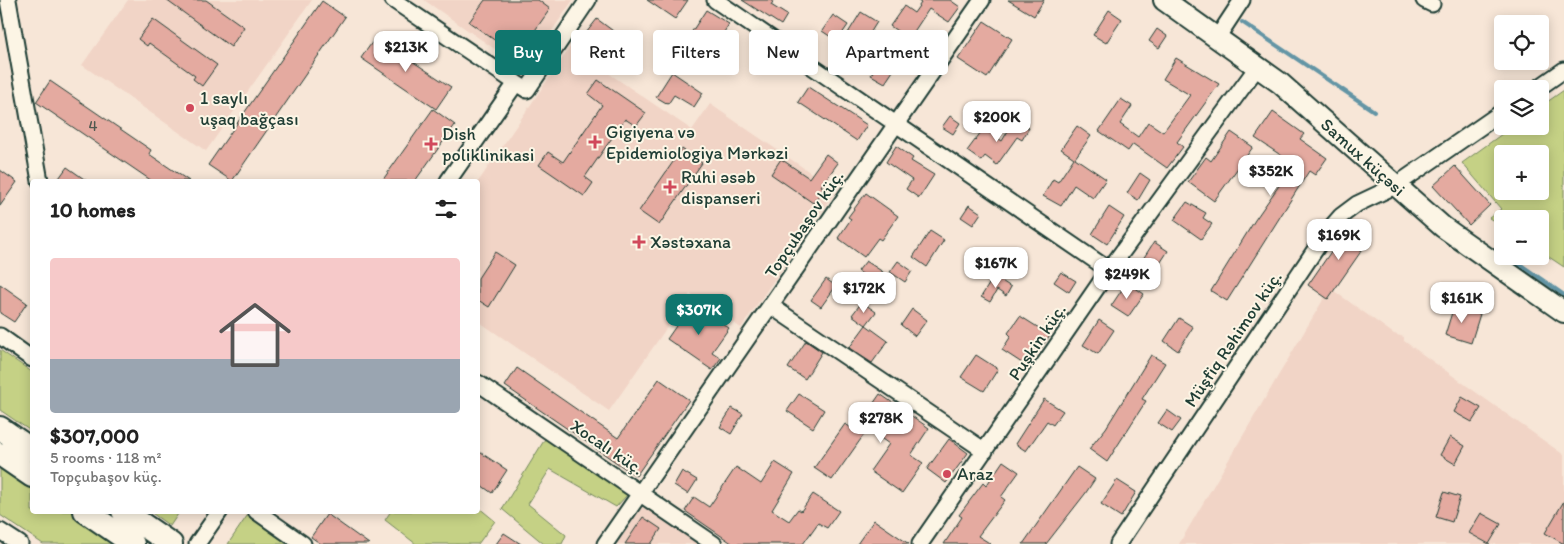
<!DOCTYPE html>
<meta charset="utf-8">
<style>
:root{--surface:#fff;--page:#f2f2f2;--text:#222;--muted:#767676;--accent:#0f766e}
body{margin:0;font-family:Itim,sans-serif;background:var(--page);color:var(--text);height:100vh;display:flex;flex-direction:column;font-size:19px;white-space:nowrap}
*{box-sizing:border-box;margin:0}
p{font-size:16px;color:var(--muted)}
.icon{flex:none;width:28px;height:28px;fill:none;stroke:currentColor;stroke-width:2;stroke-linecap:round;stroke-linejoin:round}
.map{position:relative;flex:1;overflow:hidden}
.drawer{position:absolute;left:30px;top:179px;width:450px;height:335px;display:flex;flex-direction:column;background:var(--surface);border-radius:5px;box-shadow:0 2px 12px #0003}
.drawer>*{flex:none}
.hud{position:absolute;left:495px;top:30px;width:475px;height:45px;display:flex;gap:10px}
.fabs{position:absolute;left:1494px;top:15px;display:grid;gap:10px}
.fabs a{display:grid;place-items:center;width:55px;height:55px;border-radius:5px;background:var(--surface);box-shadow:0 2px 12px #0003;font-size:25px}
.price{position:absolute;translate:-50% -42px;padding:0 11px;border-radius:10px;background:#fff;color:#222;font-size:16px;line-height:32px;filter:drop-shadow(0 1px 2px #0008)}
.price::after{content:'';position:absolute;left:50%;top:30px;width:15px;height:11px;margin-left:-8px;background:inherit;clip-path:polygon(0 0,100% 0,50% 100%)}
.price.selected{background:var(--accent);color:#fff}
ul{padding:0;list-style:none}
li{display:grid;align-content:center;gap:10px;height:265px;padding:0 20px}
li span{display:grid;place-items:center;height:155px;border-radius:5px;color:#555}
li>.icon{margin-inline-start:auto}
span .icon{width:90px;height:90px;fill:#fffc;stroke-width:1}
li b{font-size:21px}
h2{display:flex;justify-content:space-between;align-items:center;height:60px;padding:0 20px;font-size:21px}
.pill{padding:0 18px;border-radius:5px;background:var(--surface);box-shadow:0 2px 12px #0003;font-size:18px;line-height:45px}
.pill.selected{background:var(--accent);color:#fff}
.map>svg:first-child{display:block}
.built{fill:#f1d4c6}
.green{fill:#c5d185;stroke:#72875c;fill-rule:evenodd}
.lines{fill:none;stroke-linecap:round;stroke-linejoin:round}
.stream{stroke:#6395a5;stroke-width:4}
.building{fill:#e4aaa0;stroke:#1f3d34}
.minor-casing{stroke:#1f3d34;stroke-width:19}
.secondary-casing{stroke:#1f3d34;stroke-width:24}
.primary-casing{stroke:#1f3d34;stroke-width:26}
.minor{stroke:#fcf5e5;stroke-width:15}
.secondary{stroke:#fcf5e5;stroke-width:20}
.primary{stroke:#fcf5e5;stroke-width:22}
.poi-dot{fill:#d1495b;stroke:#fcf5e5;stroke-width:2}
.labels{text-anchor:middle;stroke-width:4;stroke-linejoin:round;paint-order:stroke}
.number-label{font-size:15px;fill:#50584f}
.poi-label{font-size:18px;fill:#1f3d34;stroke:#fcf5e5;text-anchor:start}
.street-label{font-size:18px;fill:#1f3d34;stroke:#fcf5e5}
</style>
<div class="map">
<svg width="1564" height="544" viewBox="0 0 1564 544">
<rect width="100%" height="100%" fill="#f7e6d7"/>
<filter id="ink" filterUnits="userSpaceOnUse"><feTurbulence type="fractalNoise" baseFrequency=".02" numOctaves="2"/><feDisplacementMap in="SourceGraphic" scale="10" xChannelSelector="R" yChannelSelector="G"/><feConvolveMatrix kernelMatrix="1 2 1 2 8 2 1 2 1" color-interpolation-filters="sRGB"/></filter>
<g filter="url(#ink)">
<path class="built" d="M128 0H312L206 151 82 65Z
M424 0H573L525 70Z
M570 47 692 130 710 104 836 190 741 328 690 294 609 411 478 321V182Z
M1330 288 1394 334 1404 337V341L1564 455V544H1179Z
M644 505 700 544H616Z"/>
<path class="green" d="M1564 90V267L1540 251V219H1502V226L1489 218 1501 209 1462 163 1513 126H1540V107ZM1502 154H1540V191H1502Z
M0 350 32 372V432L0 410Z
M545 439 628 494 616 507 550 469 528 504 566 535 562 544H544L502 509Z
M0 463 32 485V511H71L119 544H43L0 515Z
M478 507 495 521 478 544H416L385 520 391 511H478Z
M149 511H180L170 526Z
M247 516 287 544H228Z"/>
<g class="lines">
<path class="stream" d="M1242 22 1374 111
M1511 258 1564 295"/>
</g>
<path class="building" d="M166 0H206L244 27 231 47Z
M485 0H538L550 9 517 56 469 22Z
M647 0H688L675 19Z
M742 0H774L771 5 787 15 781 25Z
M917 0H950L960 7 949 22 929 9 909 39 890 26 904 6 914 13 921 3Z
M1008 0H1044L1034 16Z
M322 1 345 17 232 181 208 165Z
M706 10 729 24 715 47 691 33Z
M1109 10 1122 19 1106 43 1093 35Z
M861 12 877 22 864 43 848 33Z
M833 15 848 25 837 41 822 31Z
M153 19 217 65 202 86 193 79 195 76 149 43 147 46 138 39Z
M597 19 636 48 626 62 586 33Z
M984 21 1012 39 987 78 958 59Z
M1157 29 1167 36 1159 48 1149 41Z
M376 37 451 87 436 109 361 58Z
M1176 58 1219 84 1177 142 1183 147 1167 168 1133 144 1128 151 1099 131 1121 99 1132 106 1120 124 1138 137 1148 122 1163 132 1190 95 1163 79Z
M878 63 893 71 885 83 871 75Z
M672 72 703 93 694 107 674 95 668 104 656 97Z
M598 80 646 113 636 126 625 119 585 177 593 183 584 196 539 165 548 152 563 162 602 105 588 94Z
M50 81 151 150 149 154 189 181H152L36 102Z
M808 87 867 125 857 141 798 102Z
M433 109 455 125 415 181H382Z
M1273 112 1304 134 1300 139 1327 158 1315 175 1309 171 1227 301 1211 291 1255 220 1294 164 1255 138Z
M950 116 960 123 953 134 942 127Z
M1015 119 1029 128 1022 140 1017 137 997 165 985 156 981 161 967 151 984 128 1002 141Z
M1077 126 1091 136 1075 158 1106 179 1093 198 1074 185 1061 206 1043 196 1053 179 1058 182 1074 158 1061 149Z
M1231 132 1253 147 1214 201 1188 182 1206 157 1211 161Z
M896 146 913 158 911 161 934 175 919 198 906 189 912 180 886 162Z
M682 149 702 163 659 225 639 211Z
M826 154 838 163 821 186 824 188 813 203 771 174 781 159 809 178Z
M1455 166 1490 205 1469 225 1433 186Z
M67 167 87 181H57Z
M0 170 17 182 0 206Z
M1140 173 1150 180 1138 200 1127 193Z
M866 193 898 216 881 240 878 238 864 257 838 238 851 219 848 217Z
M1187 202 1206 213 1203 218 1212 224 1201 239 1174 220Z
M969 205 981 213 973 225 961 217Z
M1109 207 1124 217 1107 244 1092 234Z
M1350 224 1371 237 1328 299 1308 285Z
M930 231 944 240 927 267 913 257Z
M1154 242 1168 251 1155 271 1141 262Z
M495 252 515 265 489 307 478 300V278Z
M979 254 1000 267 994 275 974 262Z
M866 261 883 272 875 283 858 271Z
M898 261 912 271 905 282 890 272Z
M1061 272 1076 281 1069 292 1054 282Z
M994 276 1011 287 1006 296 997 290 990 302 981 297Z
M826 279 836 286 821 307 811 300Z
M1127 282 1144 294 1128 317 1111 306Z
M0 284 27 303 14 322 0 313Z
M862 302 876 312 866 325 852 315Z
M692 303 729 328 712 352 721 358 712 370 667 339Z
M1454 306 1480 314 1471 343 1445 335Z
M912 309 927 320 915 336 901 325Z
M1020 316 1050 335 1028 367 1002 350 1011 336 1008 333Z
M1179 318 1193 327 1178 351 1164 341Z
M1099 320 1114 330 1098 354 1083 345Z
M866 325 888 341 872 363 849 348Z
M806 341 822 352 805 379 788 368Z
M976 355 998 369 984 391 961 377Z
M1151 355 1165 363 1142 399 1146 401 1107 462 1089 449 1106 428Z
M517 368 618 438 659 379 689 400 636 476 505 386Z
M799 394 824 410 813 428 787 411Z
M880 394 929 428 911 455 923 463 902 493 870 471 889 444 868 429 832 480 814 468 845 424 855 430Z
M1462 397 1481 408 1472 422 1454 412Z
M1044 399 1063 411 1053 425 1047 421 1026 451 1015 444Z
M732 408 743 414 731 434 720 427Z
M1167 410 1181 420 1172 432 1158 423Z
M1450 437 1465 446 1455 464 1440 455Z
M949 439 968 453 946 483 927 469Z
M478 451 507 470 492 493 478 483Z
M1003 461 1019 472 1001 497 1005 500 978 536 991 544H944L962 517 959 515 983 483 986 486Z
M775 462 794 474 772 510 789 521 798 509 801 511 813 494 839 511 827 528 818 523 803 544H733L685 511 694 497 709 507 736 467 761 484Z
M1077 467 1095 479 1085 494 1046 544H1023Z
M682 471 697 480 688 494 674 485Z
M1117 480 1136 492 1121 517 1101 504Z
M1444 492 1460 497 1452 522 1436 517Z
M1564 501V544L1545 533Z
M1481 513 1501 524 1489 544 1469 533Z
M327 514 369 544H321L311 537Z
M643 517 661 529 651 544H625Z
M874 520 909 544H857Z
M504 533 521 544H496Z"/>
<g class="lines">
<defs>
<path id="minor" d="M8 0 40 181
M393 0 516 83
M715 0 1109 270
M1424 0 1432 4
M1217 38 1242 0
M1537 89 1564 70
M448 181 516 83 527 90 588 0
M771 306 985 451
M0 336 32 359
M478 383 714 544
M256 511 303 544
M0 531 20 544
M197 544 220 511
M605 544 982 0
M920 544 1109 270 1258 66
M1118 544 1327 232 1341 216 1357 204 1395 186 1502 112"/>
<path id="secondary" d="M1164 0 1280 83 1443 227 1564 312"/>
<path id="primary" d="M0 428 32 450
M0 454 32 476
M85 511 133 544
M123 511 171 544"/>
</defs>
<use href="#minor" class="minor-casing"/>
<use href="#secondary" class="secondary-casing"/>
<use href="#primary" class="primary-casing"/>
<use href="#minor" class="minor"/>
<use href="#secondary" class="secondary"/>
<use href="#primary" class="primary"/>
</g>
</g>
<g class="poi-dot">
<circle cx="190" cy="108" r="5"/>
<path d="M592.5 134.5h5v5h5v5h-5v5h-5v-5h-5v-5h5z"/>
<path d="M428.5 136.5h5v5h5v5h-5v5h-5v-5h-5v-5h5z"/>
<path d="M667.5 179.5h5v5h5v5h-5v5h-5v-5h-5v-5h5z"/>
<path d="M636.5 234.5h5v5h5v5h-5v5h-5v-5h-5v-5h5z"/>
<circle cx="947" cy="474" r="5"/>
</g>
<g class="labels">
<g class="number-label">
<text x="93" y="131">4</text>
</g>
<g class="poi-label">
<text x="200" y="104">1 saylı<tspan x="200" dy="21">uşaq bağçası</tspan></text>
<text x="606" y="138">Gigiyena və<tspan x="606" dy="21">Epidemiologiya Mərkəzi</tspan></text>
<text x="442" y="140">Dish<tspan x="442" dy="21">poliklinikasi</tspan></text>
<text x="681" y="183">Ruhi əsəb<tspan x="681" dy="21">dispanseri</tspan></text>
<text x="650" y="248">Xəstəxana</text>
<text x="957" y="480">Araz</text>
</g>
<g class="street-label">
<text transform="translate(1363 157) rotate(42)" y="6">Samux küçəsi</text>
<text transform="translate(804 224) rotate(-56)" y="6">Topçubaşov küç.</text>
<text transform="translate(1233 339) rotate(-56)" y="6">Müşfiq Rəhimov küç.</text>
<text transform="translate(1037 342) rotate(-56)" y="6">Puşkin küç.</text>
<text transform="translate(607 447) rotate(34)" y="6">Xocalı küç.</text>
</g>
</g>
</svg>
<div class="fabs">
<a><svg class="icon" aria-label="locate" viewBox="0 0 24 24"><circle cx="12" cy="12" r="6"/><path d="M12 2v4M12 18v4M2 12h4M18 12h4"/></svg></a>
<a><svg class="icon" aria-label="layers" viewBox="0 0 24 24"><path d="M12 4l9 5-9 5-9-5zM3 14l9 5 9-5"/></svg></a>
<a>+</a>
<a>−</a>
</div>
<b class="price" style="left:406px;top:73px">$213K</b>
<b class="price" style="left:997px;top:143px">$200K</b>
<b class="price" style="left:1271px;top:197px">$352K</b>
<b class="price" style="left:1339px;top:261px">$169K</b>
<b class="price" style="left:996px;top:289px">$167K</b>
<b class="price" style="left:1127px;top:300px">$249K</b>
<b class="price" style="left:864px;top:314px">$172K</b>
<b class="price" style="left:1462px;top:324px">$161K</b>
<b class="price selected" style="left:699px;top:336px">$307K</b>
<b class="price" style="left:881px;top:444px">$278K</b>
<div class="hud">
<a class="pill selected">Buy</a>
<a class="pill">Rent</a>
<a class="pill">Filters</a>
<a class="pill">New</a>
<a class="pill">Apartment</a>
</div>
<section class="drawer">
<h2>10 homes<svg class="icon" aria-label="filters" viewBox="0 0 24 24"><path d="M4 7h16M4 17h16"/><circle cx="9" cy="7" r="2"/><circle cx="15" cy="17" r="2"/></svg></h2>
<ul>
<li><span style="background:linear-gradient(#f6c9c9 65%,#9aa5b1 0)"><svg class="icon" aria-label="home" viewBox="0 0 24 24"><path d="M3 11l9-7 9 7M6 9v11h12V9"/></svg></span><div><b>$307,000</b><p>5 rooms · 118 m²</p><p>Topçubaşov küç.</p></div></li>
</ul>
</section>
</div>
